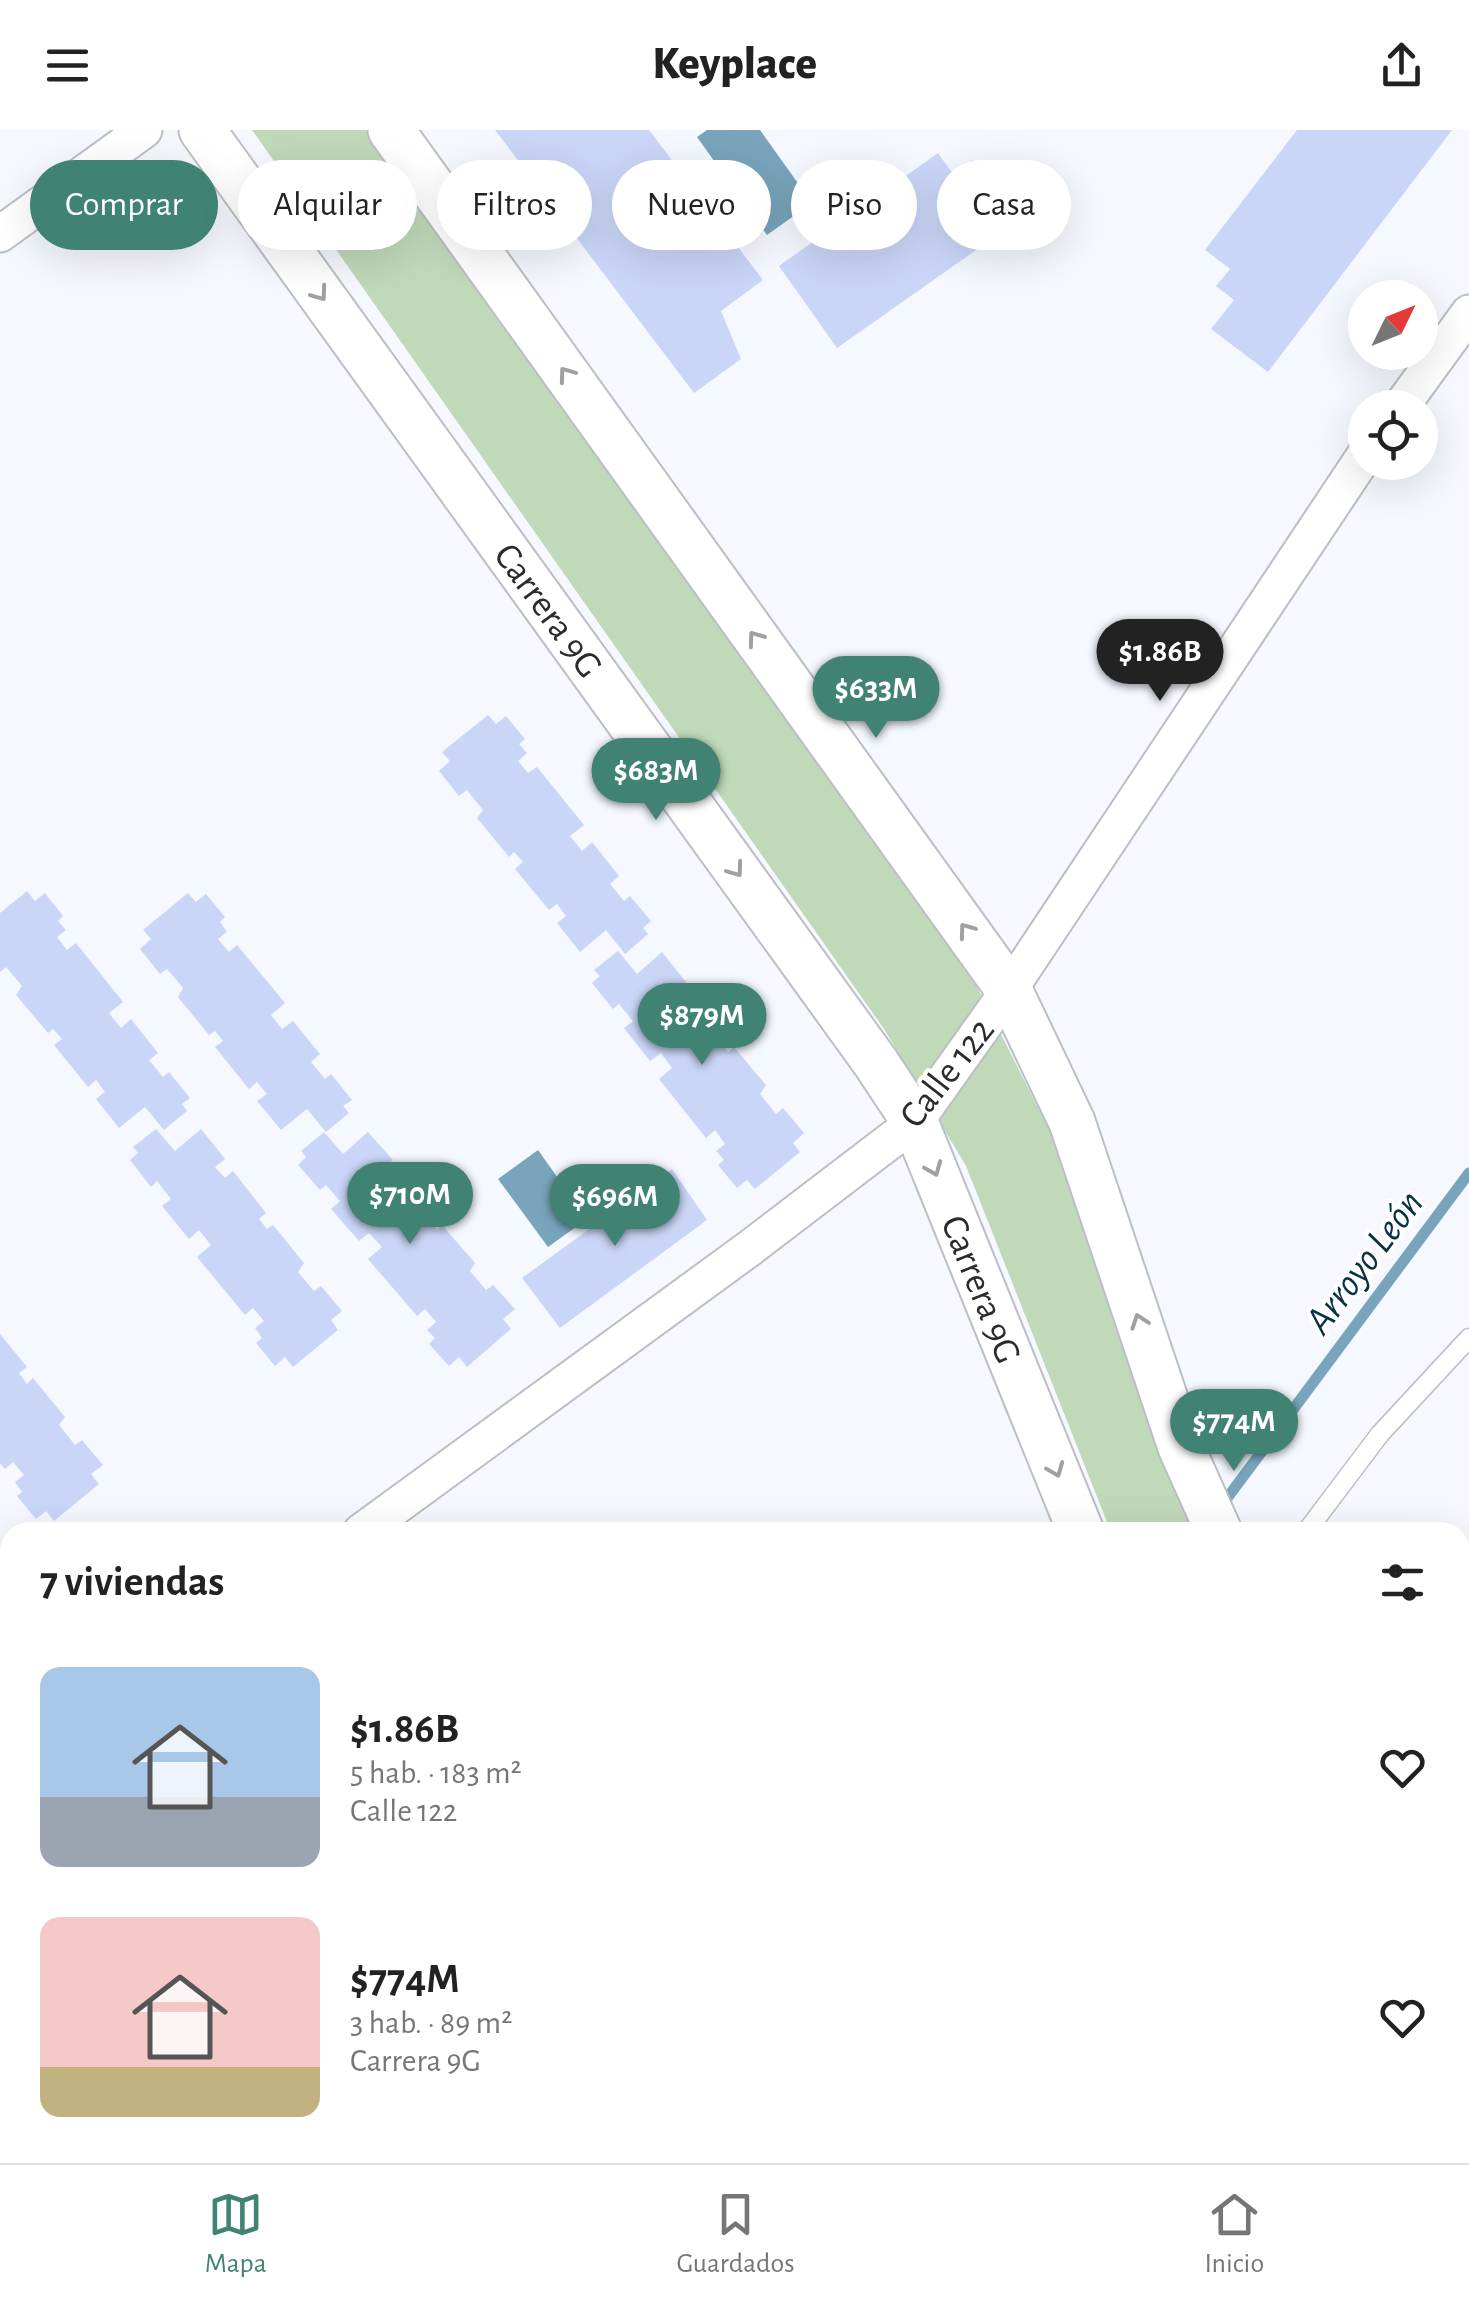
<!DOCTYPE html>
<html lang="es">
<meta charset="utf-8">
<style>
:root{--surface:#fff;--page:#f6f6f6;--text:#222;--muted:#767676;--line:#e0e0e0;--accent:#418373}
body{margin:0;font-family:"Alegreya Sans",sans-serif;background:var(--page);color:var(--text);height:100vh;display:flex;flex-direction:column;font-size:38px;white-space:nowrap}
*{box-sizing:border-box;margin:0}
p{font-size:32px;color:var(--muted)}
.icon{flex:none;width:55px;height:55px;fill:none;stroke:currentColor;stroke-width:2;stroke-linecap:round;stroke-linejoin:round}
.map{position:relative;flex:1;overflow:hidden}
.panel{position:absolute;left:0px;top:1392px;width:1470px;height:642px;display:flex;flex-direction:column;background:var(--surface);border-radius:30px 30px 0 0;box-shadow:0 10px 40px #0002}
.panel>*{flex:none}
.top-card{position:absolute;left:30px;top:30px;width:1410px;height:90px;display:flex;gap:20px}
.needle{width:65px;rotate:47deg}
.buttons{position:absolute;left:1348px;top:150px;display:grid;gap:20px}
.buttons a{display:grid;place-items:center;width:90px;height:90px;border-radius:50%;background:var(--surface);box-shadow:0 10px 40px #0002;font-size:50px}
.price{position:absolute;translate:-50% -85px;padding:0 22px;border-radius:35px;background:var(--accent);color:#fff;font-size:32px;line-height:65px;filter:drop-shadow(0 2px 5px #0008)}
.price::after{content:'';position:absolute;left:50%;top:60px;width:30px;height:22px;margin-left:-15px;background:inherit;clip-path:polygon(0 0,100% 0,50% 100%)}
.price.on{background:#222;color:#fff}
ul{padding:0;list-style:none}
li{display:flex;align-items:center;gap:30px;height:250px;padding:0 40px}
li span{display:grid;place-items:center;flex:none;width:280px;height:200px;border-radius:20px;color:#555}
li>.icon{margin-inline-start:auto}
span .icon{width:120px;height:120px;fill:#fffc;stroke-width:1}
li b{font-size:42px}
h2{display:flex;justify-content:space-between;align-items:center;height:120px;padding:0 40px;font-size:42px}
.pill{padding:0 35px;border-radius:45px;background:var(--surface);box-shadow:0 10px 40px #0002;font-size:35px;line-height:90px}
.pill.on{background:var(--accent);color:#fff}
header{display:flex;justify-content:space-between;align-items:center;height:130px;padding:0 40px;background:var(--surface);font-size:45px;font-weight:800}
.dock{display:flex;justify-content:space-around;align-items:center;height:140px;border-top:2px solid var(--line);background:var(--surface);font-size:28px;color:var(--muted)}
.dock a{display:grid;justify-items:center;gap:5px}
.dock .on{color:var(--accent)}
.map>svg:first-child{display:block}
.built{fill:#e6ebf9}
.green{fill:#c0d9b9}
.water{fill:#78a5bc}
.lines{fill:none;stroke-linecap:round;stroke-linejoin:round}
.stream{stroke:#78a5bc;stroke-width:11}
.building{fill:#cad6f7}
.service-casing{stroke:#bcbec5;stroke-width:21}
.minor-casing{stroke:#bcbec5;stroke-width:39}
.tertiary-casing{stroke:#bcbec5;stroke-width:49}
.service{stroke:#fff;stroke-width:18}
.minor{stroke:#fff;stroke-width:35}
.tertiary{stroke:#fff;stroke-width:45}
.oneway{stroke:#9fa0a1}
.labels{text-anchor:middle;stroke-width:8;stroke-linejoin:round;paint-order:stroke}
.street-label{font-size:38px;fill:#2a2b2e;stroke:#fff}
.water-label{font-size:40px;font-style:italic;fill:#093244;stroke:#fff}
</style>
<header><svg class="icon" aria-label="menu" viewBox="0 0 24 24"><path d="M4 6h16M4 12h16M4 18h16"/></svg>Keyplace<svg class="icon" aria-label="share" viewBox="0 0 24 24"><path d="M12 15V3M7 8l5-5 5 5M5 13v7h14v-7"/></svg></header>
<div class="map">
<svg width="1469" height="2033" viewBox="0 0 1469 2033">
<rect width="100%" height="100%" fill="#f5f8ff"/>
<path class="built" d="M1361 2025H1441L1448 2033H1355Z"/>
<path class="green" d="M252 0H378L968 839 1055 1011 1176 1348 1199 1402H1111L966 1036 884 899Z
M1460 1790 1469 1800V1967L1460 1958Z"/>
<path class="water" d="M707 0H760L812 73 767 105 697 7Z
M538 1020 587 1089 548 1117 498 1049Z"/>
<g class="lines">
<path class="stream" d="M1219 1379 1469 1043
M0 1937 10 1929
M513 2025 514 2033
M755 2033 764 2025
M773 2033 777 2025"/>
</g>
<path class="building" d="M495 0H649L763 150 721 181 741 229 694 263Z
M1297 0H1452L1268 242 1211 199 1234 170 1216 156 1230 139 1205 120Z
M938 23 953 44 973 30 995 60 1003 54 998 47 1013 37 1040 75 837 218 779 136Z
M488 585 496 594 506 586 525 609 519 614 527 623 518 631 528 643 537 637 584 695 570 706 582 721 592 712 619 746 610 754 624 771 630 766 651 791 643 798 648 804 625 824 606 800 580 822 557 793 566 786 557 774 549 780 515 739 523 732 514 722 509 727 477 688 483 680 467 660 459 666 439 641 450 631 442 622Z
M27 761 35 771 45 763 63 786 58 791 66 800 57 807 67 820 76 813 123 872 109 883 121 898 131 889 158 923 149 930 163 947 169 942 190 968 182 974 187 981 164 1000 145 977 119 998 96 969 105 962 96 950 88 957 54 915 62 909 53 899 48 903 16 865 22 856 6 837 0 842V783Z
M188 763 196 772 206 764 225 787 220 792 227 802 218 809 229 822 237 815 285 873 271 885 282 899 293 891 320 924 311 932 325 949 331 944 352 970 343 976 349 983 326 1002 307 979 281 1000 257 971 267 964 257 952 249 959 215 917 223 911 215 901 209 905 178 867 183 858 167 839 160 844 140 819 151 809 143 800Z
M618 821 637 844 662 822 686 852 677 859 686 871 694 864 728 905 720 912 728 922 734 917 766 955 760 964 776 984 783 978 804 1003 793 1013 800 1022 755 1059 747 1050 737 1058 718 1035 724 1030 716 1021 725 1014 715 1000 706 1008 659 949 672 938 661 923 650 931 624 898 633 891 619 874 613 879 592 853 600 846 594 840Z
M156 999 175 1021 201 999 225 1029 215 1037 225 1048 233 1041 266 1083 259 1089 267 1099 273 1095 304 1133 298 1142 314 1161 321 1156 342 1181 331 1190 338 1200 293 1237 285 1227 275 1236 256 1213 262 1208 255 1198 264 1191 253 1178 245 1185 197 1127 211 1115 199 1100 189 1109 162 1076 171 1069 157 1051 151 1057 130 1030 138 1023 133 1017Z
M324 1002 343 1024 368 1002 393 1030 383 1038 393 1050 401 1043 436 1084 429 1090 437 1100 442 1095 475 1133 470 1141 486 1160 493 1155 515 1179 503 1189 511 1199 467 1237 459 1227 449 1236 429 1214 435 1208 427 1200 436 1192 425 1179 417 1186 368 1129 382 1117 369 1103 359 1111 331 1079 340 1071 326 1055 320 1060 298 1035 306 1027 301 1021Z
M672 1039 707 1090 560 1198 522 1148Z
M0 1204 27 1237 19 1243 27 1254 33 1248 65 1287 59 1295 75 1315 82 1310 103 1335 91 1344 99 1354 54 1391 46 1381 36 1389 17 1366 22 1362 15 1352 24 1345 13 1332 5 1339 0 1333Z
M1469 1424V1684L1460 1674V1432Z"/>
<g class="lines">
<defs>
<path id="service" d="M1306 1402 1380 1304 1469 1208"/>
<path id="minor" d="M0 104 144 0
M1400 278 1469 183
M361 1402 750 1118 915 992 1009 860 1365 325
M0 1655 10 1648"/>
<path id="tertiary" d="M202 0 876 933 915 992 1081 1402
M391 0 1009 860 1072 992 1181 1317 1219 1402
M1460 1766 1469 1776
M1460 2004 1469 2014"/>
</defs>
<use href="#service" class="service-casing"/>
<use href="#minor" class="minor-casing"/>
<use href="#tertiary" class="tertiary-casing"/>
<use href="#service" class="service"/>
<use href="#minor" class="minor"/>
<use href="#tertiary" class="tertiary"/>
</g>
<defs><path id="oneway-chevron" d="M-2-3.5L2.5 0L-2 3.5" fill="none" stroke-width="1.6" stroke-linecap="round" stroke-linejoin="round" transform="scale(2.5)"/></defs>
<g class="oneway">
<use href="#oneway-chevron" transform="translate(320 164) rotate(54)"/>
<use href="#oneway-chevron" transform="translate(566 244) rotate(-126)"/>
<use href="#oneway-chevron" transform="translate(755 508) rotate(-126)"/>
<use href="#oneway-chevron" transform="translate(736 740) rotate(54)"/>
<use href="#oneway-chevron" transform="translate(966 800) rotate(-126)"/>
<use href="#oneway-chevron" transform="translate(934 1039) rotate(68)"/>
<use href="#oneway-chevron" transform="translate(1139 1191) rotate(-109)"/>
<use href="#oneway-chevron" transform="translate(1056 1340) rotate(68)"/>
</g>
<g class="labels">
<g class="street-label">
<text transform="translate(549 480) rotate(54)" y="13">Carrera 9G</text>
<text transform="translate(946 942) rotate(-52)" y="13">Calle 122</text>
<text transform="translate(982 1159) rotate(68)" y="13">Carrera 9G</text>
</g>
<g class="water-label">
<text transform="translate(1363 1131) rotate(-53)" y="14">Arroyo León</text>
</g>
</g>
</svg>
<div class="buttons">
<a><svg class="needle" viewBox="-14 -14 28 28"><path d="M0-13l5 13h-10z" fill="#e53935"/><path d="M0 13l5-13h-10z" fill="#767676"/></svg></a>
<a><svg class="icon" aria-label="locate" viewBox="0 0 24 24"><circle cx="12" cy="12" r="6"/><path d="M12 2v4M12 18v4M2 12h4M18 12h4"/></svg></a>
</div>
<b class="price on" style="left:1160px;top:574px">$1.86B</b>
<b class="price" style="left:876px;top:611px">$633M</b>
<b class="price" style="left:656px;top:693px">$683M</b>
<b class="price" style="left:702px;top:938px">$879M</b>
<b class="price" style="left:410px;top:1117px">$710M</b>
<b class="price" style="left:615px;top:1119px">$696M</b>
<b class="price" style="left:1234px;top:1344px">$774M</b>
<div class="top-card">
<a class="pill on">Comprar</a>
<a class="pill">Alquilar</a>
<a class="pill">Filtros</a>
<a class="pill">Nuevo</a>
<a class="pill">Piso</a>
<a class="pill">Casa</a>
</div>
<section class="panel">
<h2>7 viviendas<svg class="icon" aria-label="filters" viewBox="0 0 24 24"><path d="M4 7h16M4 17h16"/><circle cx="9" cy="7" r="2"/><circle cx="15" cy="17" r="2"/></svg></h2>
<ul>
<li><span style="background:linear-gradient(#a9c7e8 65%,#9aa5b1 0)"><svg class="icon" aria-label="home" viewBox="0 0 24 24"><path d="M3 11l9-7 9 7M6 9v11h12V9"/></svg></span><div><b>$1.86B</b><p>5 hab. · 183 m²</p><p>Calle 122</p></div><svg class="icon" aria-label="heart" viewBox="0 0 24 24"><path d="M12 20l-8-8c-3-5 5-10 8-4 3-6 11-1 8 4z"/></svg></li>
<li><span style="background:linear-gradient(#f6c9c9 75%,#c2b280 0)"><svg class="icon" aria-label="home" viewBox="0 0 24 24"><path d="M3 11l9-7 9 7M6 9v11h12V9"/></svg></span><div><b>$774M</b><p>3 hab. · 89 m²</p><p>Carrera 9G</p></div><svg class="icon" aria-label="heart" viewBox="0 0 24 24"><path d="M12 20l-8-8c-3-5 5-10 8-4 3-6 11-1 8 4z"/></svg></li>
</ul>
</section>
</div>
<nav class="dock">
<a class="on"><svg class="icon" aria-label="map" viewBox="0 0 24 24"><path d="M3 6l6-2 6 2 6-2v14l-6 2-6-2-6 2zM9 4v14M15 6v14"/></svg>Mapa</a>
<a><svg class="icon" aria-label="saved" viewBox="0 0 24 24"><path d="M7 4h10v16l-5-4-5 4z"/></svg>Guardados</a>
<a><svg class="icon" aria-label="home" viewBox="0 0 24 24"><path d="M3 11l9-7 9 7M6 9v11h12V9"/></svg>Inicio</a>
</nav>
